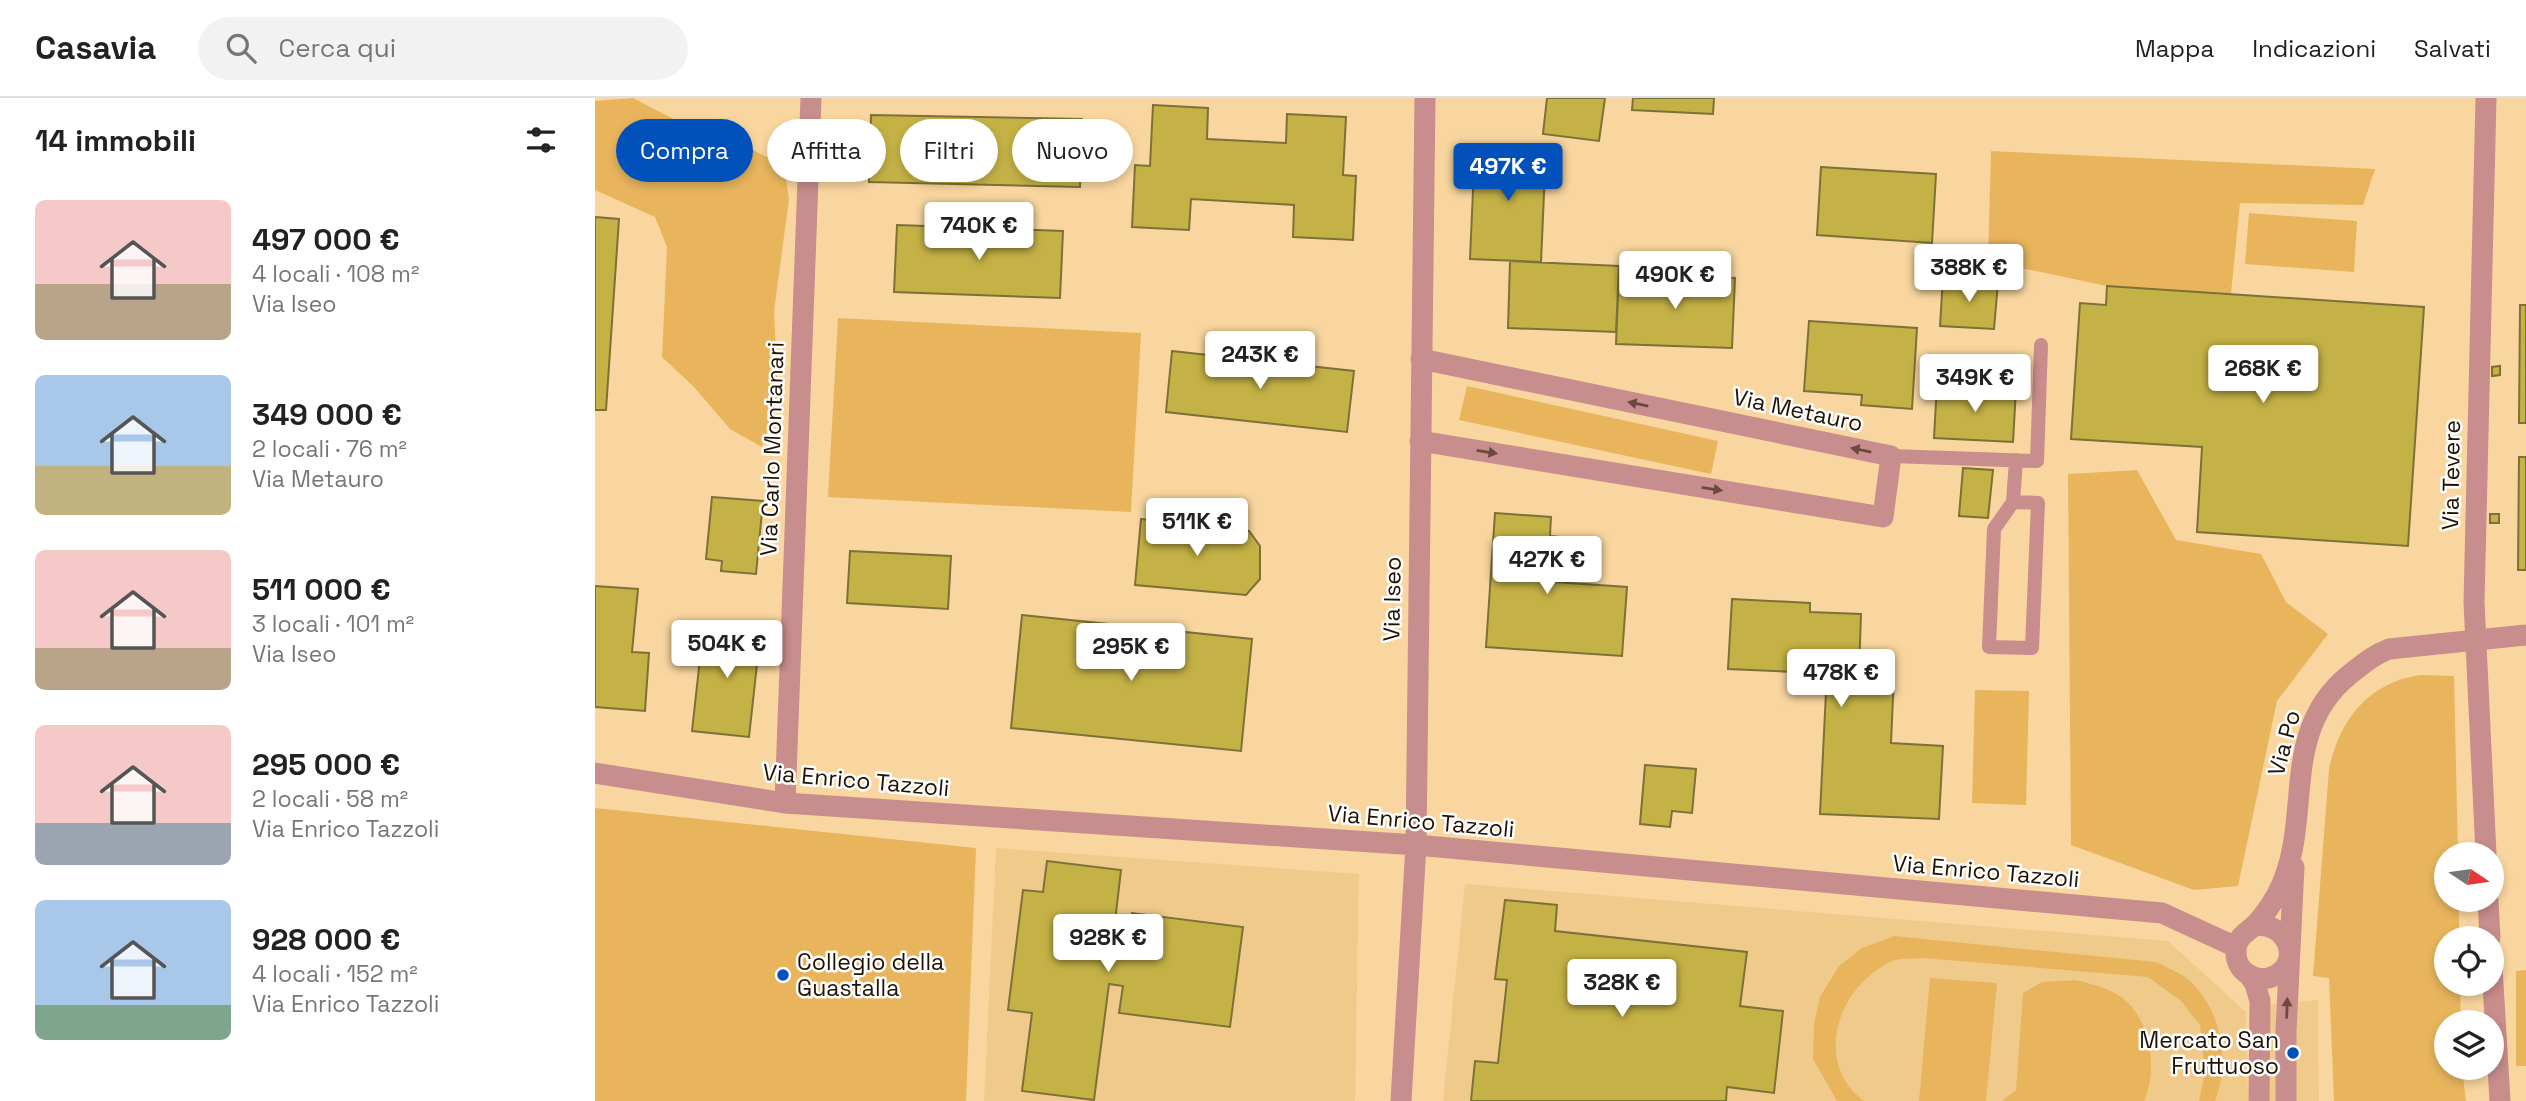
<!DOCTYPE html>
<html lang="it">
<meta charset="utf-8">
<style>
:root{--surface:#fff;--page:#f2f2f2;--text:#222;--muted:#767676;--line:#e0e0e0;--accent:#0251bb}
body{margin:0;font-family:"Space Grotesk",sans-serif;background:var(--page);color:var(--text);height:100vh;display:flex;flex-direction:column;font-size:26px;white-space:nowrap}
*{box-sizing:border-box;margin:0}
p{font-size:23px;color:var(--muted)}
.icon{flex:none;width:38px;height:38px;fill:none;stroke:currentColor;stroke-width:2;stroke-linecap:round;stroke-linejoin:round}
.map{position:relative;flex:1;overflow:hidden}
.sheet{display:flex;flex-direction:column;background:var(--surface);width:595px}
.sheet>*{flex:none}
.banner{position:absolute;left:21px;top:21px;width:665px;height:63px;display:flex;gap:14px}
.needle{width:46px;rotate:103deg}
.controls{position:absolute;left:1839px;top:744px;display:grid;gap:14px}
.controls a{display:grid;place-items:center;width:70px;height:70px;border-radius:50%;background:var(--surface);box-shadow:0 4px 10px #0003;font-size:35px}
.price{position:absolute;translate:-50% -60px;padding:0 16px;border-radius:7px;background:#fff;color:#222;font-size:23px;line-height:46px;filter:drop-shadow(0 2px 4px #0008)}
.price::after{content:'';position:absolute;left:50%;top:42px;width:21px;height:16px;margin-left:-10px;background:inherit;clip-path:polygon(0 0,100% 0,50% 100%)}
.price.active{background:var(--accent);color:#fff}
ul{padding:0;list-style:none}
li{display:flex;align-items:center;gap:21px;height:175px;padding:0 35px}
li span{display:grid;place-items:center;flex:none;width:196px;height:140px;border-radius:10px;color:#555}
li>.icon{margin-inline-start:auto}
span .icon{width:84px;height:84px;fill:#fffc;stroke-width:1}
li b{font-size:30px}
h2{display:flex;justify-content:space-between;align-items:center;height:84px;padding:0 35px;font-size:30px}
.chip{padding:0 24px;border-radius:32px;background:var(--surface);box-shadow:0 4px 10px #0003;font-size:24px;line-height:63px}
.chip.active{background:var(--accent);color:#fff}
header{display:flex;align-items:center;gap:42px;box-sizing:border-box;height:98px;padding:0 35px;background:var(--surface);border-bottom:2px solid var(--line)}
header strong{font-size:33px}
nav{display:flex;gap:38px;margin-inline-start:auto;font-size:24px}
.search{width:490px;height:63px;background:var(--page);display:flex;align-items:center;gap:18px;box-sizing:border-box;padding:0 24px;border-radius:38px;color:var(--muted);font-size:26px}
main{display:flex;flex:1;min-height:0}
.map>svg:first-child{display:block}
.built{fill:#f0ca8b}
.green{fill:#e8b55d}
.building{fill:#c5b246;stroke:#7c7136;stroke-width:2}
.lines{fill:none;stroke-linecap:round;stroke-linejoin:round}
.lane{stroke:#c88d8d;stroke-width:14}
.street{stroke:#c88d8d;stroke-width:21}
.oneway{fill:#6b493f}
.poi-dot{fill:#0251bb;stroke:#fdfdfd;stroke-width:2.5}
.labels{text-anchor:middle;stroke-width:5;stroke-linejoin:round;paint-order:stroke}
.street-label{font-size:23px;fill:#1f1200;stroke:#fdfdfd}
.poi-label{font-size:23px;fill:#1f1200;stroke:#fdfdfd;text-anchor:start}
</style>
<header>
<strong>Casavia</strong>
<div class="search"><svg class="icon" aria-label="search" viewBox="0 0 24 24"><circle cx="10" cy="10" r="6"/><path d="M15 15l6 6"/></svg>Cerca qui</div>
<nav><a>Mappa</a><a>Indicazioni</a><a>Salvati</a></nav>
</header>
<main>
<section class="sheet">
<h2>14 immobili<svg class="icon" aria-label="filters" viewBox="0 0 24 24"><path d="M4 7h16M4 17h16"/><circle cx="9" cy="7" r="2"/><circle cx="15" cy="17" r="2"/></svg></h2>
<ul>
<li><span style="background:linear-gradient(#f6c9c9 60%,#b9a48a 0)"><svg class="icon" aria-label="home" viewBox="0 0 24 24"><path d="M3 11l9-7 9 7M6 9v11h12V9"/></svg></span><div><b>497 000 €</b><p>4 locali · 108 m²</p><p>Via Iseo</p></div></li>
<li><span style="background:linear-gradient(#a9c7e8 65%,#c2b280 0)"><svg class="icon" aria-label="home" viewBox="0 0 24 24"><path d="M3 11l9-7 9 7M6 9v11h12V9"/></svg></span><div><b>349 000 €</b><p>2 locali · 76 m²</p><p>Via Metauro</p></div></li>
<li><span style="background:linear-gradient(#f6c9c9 70%,#b9a48a 0)"><svg class="icon" aria-label="home" viewBox="0 0 24 24"><path d="M3 11l9-7 9 7M6 9v11h12V9"/></svg></span><div><b>511 000 €</b><p>3 locali · 101 m²</p><p>Via Iseo</p></div></li>
<li><span style="background:linear-gradient(#f6c9c9 70%,#9aa5b1 0)"><svg class="icon" aria-label="home" viewBox="0 0 24 24"><path d="M3 11l9-7 9 7M6 9v11h12V9"/></svg></span><div><b>295 000 €</b><p>2 locali · 58 m²</p><p>Via Enrico Tazzoli</p></div></li>
<li><span style="background:linear-gradient(#a9c7e8 75%,#7fa58c 0)"><svg class="icon" aria-label="home" viewBox="0 0 24 24"><path d="M3 11l9-7 9 7M6 9v11h12V9"/></svg></span><div><b>928 000 €</b><p>4 locali · 152 m²</p><p>Via Enrico Tazzoli</p></div></li>
</ul>
</section>
<div class="map">
<svg width="1931" height="1003" viewBox="0 0 1931 1003">
<rect width="100%" height="100%" fill="#f9d69f"/>
<path class="built" d="M401 750 764 776 760 1003H389Z
M870 786 1573 843 1651 914 1653 1003H848Z
M1723 902 1724 1003H1674L1672 907Z"/>
<path class="green" d="M38 0 92 28 133 39 189 68 194 101 179 213 183 296 167 349 135 331 99 289 67 259 72 149 60 119 0 92V3Z
M1396 53 1780 71 1768 107 1645 105 1636 196 1512 188 1393 163Z
M1654 115 1762 123 1759 174 1650 166Z
M243 220 546 235 536 414 233 399Z
M872 288 1123 343 1116 376 864 322Z
M1542 372 1581 442 1666 456 1691 504 1733 536 1682 603 1643 788 1599 792 1476 747 1473 376Z
M1825 577 1859 578 1863 756H1852V802H1864V840H1852V886H1865L1866 924H1852V970H1867L1871 1003H1739L1734 880 1718 878 1734 671C1745 621 1773 585 1825 577Z
M1380 592 1434 593 1431 707 1377 705Z
M0 710 381 750 371 1003H0Z
M1299 838 1561 864C1571 869 1581 873 1590 879 1626 907 1636 963 1620 1003H1604L1610 974 1605 927 1586 903 1553 879 1328 860C1319 861 1309 860 1300 862 1291 865 1280 873 1272 880 1236 912 1226 971 1269 1003H1242L1218 961 1219 926 1225 899 1244 868 1267 850Z
M1931 872V968H1921V873Z
M1335 880 1402 885 1391 1003H1324Z
M1480 882C1497 886 1516 890 1530 902 1556 924 1563 973 1549 1003H1407L1421 992 1428 895 1447 884Z"/>
<path class="building" d="M952 0H1010L1004 43 948 36Z
M1038 0H1119L1118 16 1037 12Z
M558 7 613 10 612 41 691 45 692 16 751 19 748 77 761 78 758 142 698 139 699 107 596 101 594 132 537 129 540 67 555 68Z
M276 17 487 21 485 89 274 84Z
M880 47 951 50 946 164 875 161Z
M1226 69 1341 76 1337 145 1222 137Z
M0 119 24 121 11 312H0Z
M302 127 468 133 465 200 299 194Z
M915 163 1024 168 1021 234 913 230Z
M1024 175 1140 180 1137 250 1021 246Z
M1348 180 1403 184 1399 231 1345 228Z
M1512 188 1829 209 1813 448 1602 434 1607 349 1476 341 1485 205 1511 207Z
M1925 207H1931V325H1924Z
M1214 223 1322 230 1317 311 1266 307 1267 297 1209 293Z
M577 253 759 273 752 334 571 314Z
M1905 268V277L1897 278V269Z
M1342 285 1375 286V304L1383 305 1384 290 1421 291 1418 344 1339 340Z
M1924 359H1931V472H1923Z
M1368 370 1398 372 1393 420 1364 418Z
M117 399 168 403 161 476 126 473 127 463 111 461Z
M900 415 956 419 955 438 964 439 960 484 1032 489 1027 558 891 549Z
M1895 416H1904V425H1895Z
M546 421 654 433 665 448V481L651 497 540 487Z
M255 453 356 458 353 511 252 505Z
M0 488 43 491 37 554 54 555 50 613 0 609Z
M1137 501 1215 505V514L1266 516 1264 574 1299 576 1296 645 1348 648 1344 721 1225 716 1231 594 1199 592V574L1133 571Z
M427 517 657 541 646 653 416 630Z
M109 524 166 530 154 639 97 633Z
M1050 667 1101 671 1097 715 1077 713 1075 729 1045 726Z
M452 763 526 772 519 832 534 834 537 815 648 829 635 929 524 915 528 888 514 886 499 1002 427 993 437 915 413 912 428 792 448 794Z
M910 802 962 807 960 833 1152 854 1145 908 1188 913 1179 995 1132 989 1131 1003H876L880 963 903 965 912 882 900 881Z"/>
<g class="lines">
<path class="lane" d="M1296 358 1442 363 1446 247
M1418 404 1443 405 1437 550 1394 549 1399 431 1418 404 1421 362"/>
<path class="street" d="M825 343 1288 419 1296 358 826 261
M0 675 190 705 821 747 1567 815 1641 849
M190 705 216 0
M1891 756 1879 504 1891 0
M1893 802 1895 840
M1659 828C1691 822 1709 864 1679 878 1662 886 1641 874 1641 855 1640 839 1652 835 1661 826 1672 814 1681 800 1687 786 1717 716 1685 633 1754 577 1767 567 1778 557 1794 551L1931 537
M1897 869 1905 1003
M1654 877 1660 886 1665 903 1664 1003
M806 1003 821 747 830 0
M1691 1003V933L1699 769"/>
</g>
<defs><path id="oneway-solid" d="M-6-.8H1V-3.2L6.5 0L1 3.2V.8H-6Z" transform="scale(1.75)"/></defs>
<g class="oneway">
<use href="#oneway-solid" transform="translate(1043 306) rotate(-168)"/>
<use href="#oneway-solid" transform="translate(1266 352) rotate(-168)"/>
<use href="#oneway-solid" transform="translate(892 354) rotate(9)"/>
<use href="#oneway-solid" transform="translate(1117 391) rotate(9)"/>
<use href="#oneway-solid" transform="translate(1692 910) rotate(-88)"/>
</g>
<g class="poi-dot">
<circle cx="188" cy="877" r="7"/>
<circle cx="1698" cy="955" r="7"/>
</g>
<g class="labels">
<g class="street-label">
<text transform="translate(1203 312) rotate(12)" y="8">Via Metauro</text>
<text transform="translate(177 351) rotate(-88)" y="8">Via Carlo Montanari</text>
<text transform="translate(1856 377) rotate(-89)" y="8">Via Tevere</text>
<text transform="translate(797 501) rotate(-89)" y="8">Via Iseo</text>
<text transform="translate(1689 645) rotate(-75)" y="8">Via Po</text>
<text transform="translate(261 682) rotate(5)" y="8">Via Enrico Tazzoli</text>
<text transform="translate(826 723) rotate(5)" y="8">Via Enrico Tazzoli</text>
<text transform="translate(1391 773) rotate(5)" y="8">Via Enrico Tazzoli</text>
</g>
<g class="poi-label">
<text x="202" y="872">Collegio della<tspan x="202" dy="26">Guastalla</tspan></text>
<text x="1684" y="950" text-anchor="end">Mercato San<tspan x="1684" dy="26">Fruttuoso</tspan></text>
</g>
</g>
</svg>
<div class="controls">
<a><svg class="needle" viewBox="-14 -14 28 28"><path d="M0-13l5 13h-10z" fill="#e53935"/><path d="M0 13l5-13h-10z" fill="#767676"/></svg></a>
<a><svg class="icon" aria-label="locate" viewBox="0 0 24 24"><circle cx="12" cy="12" r="6"/><path d="M12 2v4M12 18v4M2 12h4M18 12h4"/></svg></a>
<a><svg class="icon" aria-label="layers" viewBox="0 0 24 24"><path d="M12 4l9 5-9 5-9-5zM3 14l9 5 9-5"/></svg></a>
</div>
<b class="price active" style="left:913px;top:105px">497K €</b>
<b class="price" style="left:384px;top:164px">740K €</b>
<b class="price" style="left:1374px;top:206px">388K €</b>
<b class="price" style="left:1080px;top:213px">490K €</b>
<b class="price" style="left:665px;top:293px">243K €</b>
<b class="price" style="left:1668px;top:307px">268K €</b>
<b class="price" style="left:1380px;top:316px">349K €</b>
<b class="price" style="left:602px;top:460px">511K €</b>
<b class="price" style="left:952px;top:498px">427K €</b>
<b class="price" style="left:132px;top:582px">504K €</b>
<b class="price" style="left:536px;top:585px">295K €</b>
<b class="price" style="left:1246px;top:611px">478K €</b>
<b class="price" style="left:513px;top:876px">928K €</b>
<b class="price" style="left:1027px;top:921px">328K €</b>
<div class="banner">
<a class="chip active">Compra</a>
<a class="chip">Affitta</a>
<a class="chip">Filtri</a>
<a class="chip">Nuovo</a>
</div>
</div>
</main>
